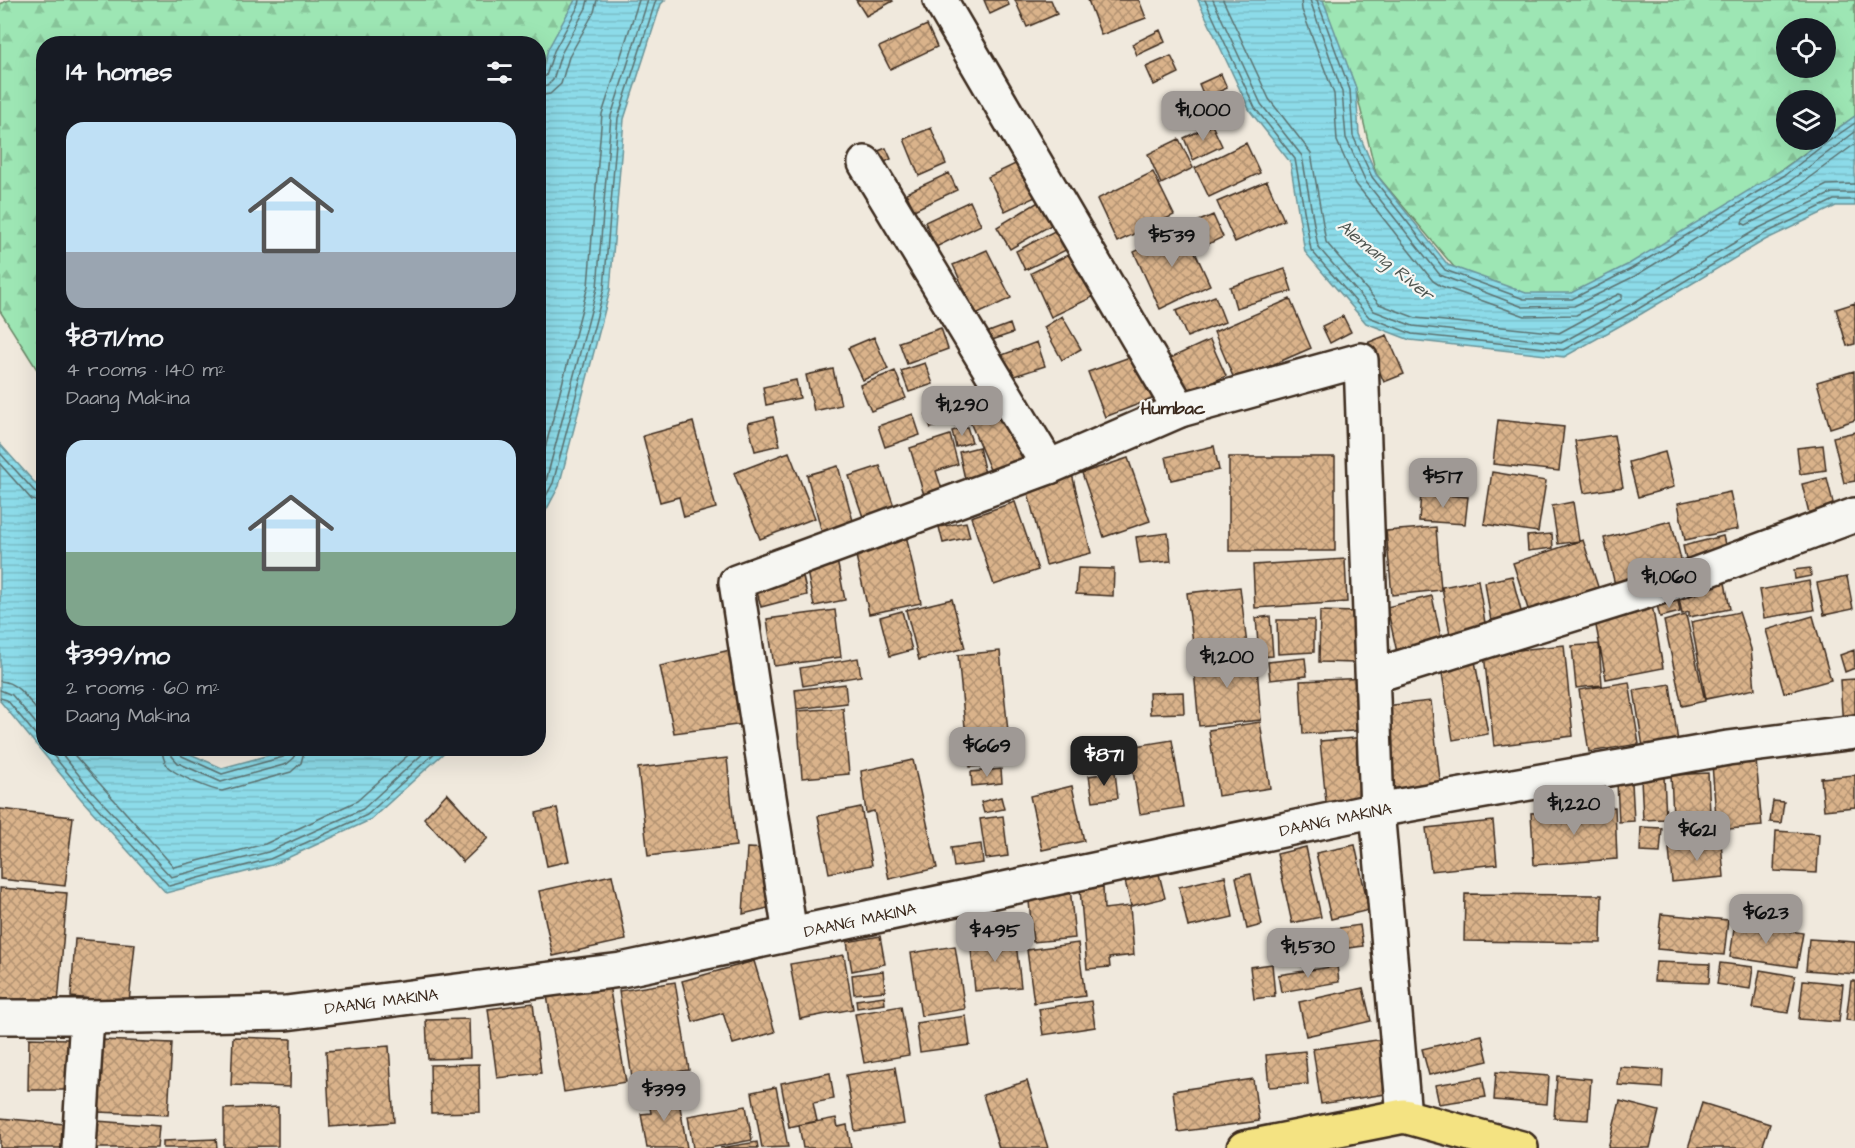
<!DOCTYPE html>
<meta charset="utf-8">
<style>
:root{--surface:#171b24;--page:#242831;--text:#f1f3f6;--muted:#9ea1a6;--accent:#9f9995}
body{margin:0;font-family:"Architects Daughter",sans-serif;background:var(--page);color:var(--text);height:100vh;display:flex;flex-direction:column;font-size:22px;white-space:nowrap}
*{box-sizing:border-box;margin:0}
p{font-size:20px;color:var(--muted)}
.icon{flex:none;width:33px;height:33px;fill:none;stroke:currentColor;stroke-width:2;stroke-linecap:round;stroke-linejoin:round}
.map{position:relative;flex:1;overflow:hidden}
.sheet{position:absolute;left:36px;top:36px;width:510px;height:720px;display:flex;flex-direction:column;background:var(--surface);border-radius:24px;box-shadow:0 6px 24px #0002}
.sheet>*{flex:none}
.tools{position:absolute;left:1776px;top:18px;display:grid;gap:12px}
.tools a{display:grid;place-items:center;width:60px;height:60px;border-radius:50%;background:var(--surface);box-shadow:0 6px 24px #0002;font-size:30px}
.price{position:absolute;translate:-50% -51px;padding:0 14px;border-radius:12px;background:var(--accent);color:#111;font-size:20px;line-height:39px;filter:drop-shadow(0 2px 3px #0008)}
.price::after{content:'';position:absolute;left:50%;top:36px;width:18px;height:14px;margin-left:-9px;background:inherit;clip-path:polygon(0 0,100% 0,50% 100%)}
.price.on{background:#222;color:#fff}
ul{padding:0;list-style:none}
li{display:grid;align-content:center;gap:12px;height:318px;padding:0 30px}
li span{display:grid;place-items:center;height:186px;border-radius:18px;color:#555}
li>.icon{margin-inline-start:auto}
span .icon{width:108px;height:108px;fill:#fffc;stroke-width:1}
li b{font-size:26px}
h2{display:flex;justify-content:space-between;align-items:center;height:72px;padding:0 30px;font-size:26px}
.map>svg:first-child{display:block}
.forest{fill:url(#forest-firs);stroke:#6c8869;stroke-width:1.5;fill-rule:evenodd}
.water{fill:url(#water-rules);stroke:#6c9498;stroke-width:1.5}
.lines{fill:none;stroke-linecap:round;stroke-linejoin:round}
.shore{stroke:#5b716f;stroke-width:1.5}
.building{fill:url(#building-cross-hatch);stroke:#3b2a1e;stroke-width:1.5}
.minor-casing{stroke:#3b2a1e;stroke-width:38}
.major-casing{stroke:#3b2a1e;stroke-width:38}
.minor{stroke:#f6f6f2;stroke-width:33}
.major{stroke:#f4e382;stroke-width:33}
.labels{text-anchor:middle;stroke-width:4.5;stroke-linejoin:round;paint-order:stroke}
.street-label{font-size:16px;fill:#3b2a1e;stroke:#f6f6f2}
.water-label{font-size:18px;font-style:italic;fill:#4f5651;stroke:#f6f6f2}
.neighbourhood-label{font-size:18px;font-weight:bold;fill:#3b2a1e;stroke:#f6f6f2}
</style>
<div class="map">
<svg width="1855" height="1148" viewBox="0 0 1855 1148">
<defs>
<pattern id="forest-firs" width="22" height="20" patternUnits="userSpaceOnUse" patternTransform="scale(1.5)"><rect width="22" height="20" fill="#9de6b4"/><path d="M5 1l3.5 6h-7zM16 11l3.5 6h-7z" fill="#88c59a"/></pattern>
<pattern id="water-rules" width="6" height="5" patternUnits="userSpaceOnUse" patternTransform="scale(1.5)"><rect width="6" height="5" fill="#8cdbe9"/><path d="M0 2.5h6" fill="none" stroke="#7abcc7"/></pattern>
<pattern id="building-cross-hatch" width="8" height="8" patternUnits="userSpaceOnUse" patternTransform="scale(1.5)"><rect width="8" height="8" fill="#dab38b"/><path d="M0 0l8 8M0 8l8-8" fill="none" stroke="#b29271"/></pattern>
</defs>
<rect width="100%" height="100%" fill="#f0e9dd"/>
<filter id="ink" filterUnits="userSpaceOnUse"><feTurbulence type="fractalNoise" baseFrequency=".0167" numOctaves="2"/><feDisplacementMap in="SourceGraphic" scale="12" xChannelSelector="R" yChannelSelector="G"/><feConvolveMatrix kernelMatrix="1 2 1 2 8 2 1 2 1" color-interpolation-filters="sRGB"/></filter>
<g filter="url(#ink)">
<path class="forest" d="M9 0H577L539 84 538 44H44L43 379 0 311V4Z
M1321 0H1855V116L1826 137V100H1786V140H1823L1784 168 1564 317 1454 267 1376 174 1355 86ZM1786 28H1826V68H1786Z"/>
<path class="water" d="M575 0H665L661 4 624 119 610 290 559 486 539 524V83L548 49Z
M1198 0H1323L1356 88 1359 134 1376 174 1448 265 1526 293H1571L1629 264 1782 170 1823 140H1826V137L1855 116V206H1836L1765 240 1641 314 1564 357 1410 340 1366 323 1305 252 1290 162 1250 111Z
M0 444 43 492 44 748 179 749 222 768 291 749H448L447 750 370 820 272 865 166 893 81 799 0 701Z"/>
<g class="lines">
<path class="shore" d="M1205 0 1255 108 1295 159 1311 250 1369 317 1412 334 1563 350 1638 309 1762 235 1834 200H1855
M1213 0 1261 104 1302 156 1318 247 1374 311 1413 326 1561 343 1635 302 1759 228 1832 193H1855
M1223 0 1269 99 1311 153 1326 242 1379 304 1416 318 1559 333 1622 299V295L1619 294 1576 315 1525 316 1441 286 1433 281 1356 184 1337 141 1334 94 1302 10 1301 0
M1310 0 1342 92 1346 138 1366 182 1440 275 1523 307 1574 306 1635 276 1790 181 1855 132
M1317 0 1350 90 1353 136 1372 177 1445 270 1524 299H1572L1631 269 1785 175 1826 143 1855 123
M538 79 546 76 554 51 579 5 580 0
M538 87 547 86 553 80 561 54 586 8 588 0
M538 96 550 94 561 84 569 57 594 12 597 0
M1855 144 1795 188 1743 220 1742 223 1746 225 1827 185 1855 184
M0 453 37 494 44 496
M0 464 32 500 44 503
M538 475 588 286 602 114 639 0
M538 495 546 481 597 288 611 116 648 0
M538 511 553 483 604 289 618 118 656 0
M0 681C20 682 31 705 44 719
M0 690 12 695 44 733
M0 698 7 700 44 745
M47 748 86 795 169 886 270 859 367 815 440 748
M57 748 91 790 171 877 268 852 363 809 429 748
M68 748 174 867 265 844 357 801 416 748
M162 748C162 755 164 761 168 767 177 775 210 790 222 791L291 772 301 763 305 748
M171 748 172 756 178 763 221 782 287 764 294 758 296 748
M178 748 182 756 222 774 283 757 287 754 288 748"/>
</g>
<path class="building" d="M856 0H892L893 1 866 16Z
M984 0H1007L1009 5 990 14Z
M1015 0H1051L1057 14 1027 27Z
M1088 0H1139L1146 18 1101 35Z
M927 25 937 47 890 69 879 47Z
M1160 30 1165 42 1137 55 1132 44Z
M1171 56 1179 73 1154 85 1146 67Z
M1221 74 1227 88 1205 98 1199 84Z
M1212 125 1222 146 1193 160 1184 138Z
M931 128 946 164 919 176 904 139Z
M1179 139 1193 168 1161 184 1148 154Z
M1246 143 1260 173 1209 197 1195 168Z
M886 148 891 159 879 165 873 153Z
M1028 158 1044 193 1005 211 988 177Z
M1153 172 1174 215 1117 242 1097 199Z
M949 173 957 190 914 210 906 193Z
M1267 181 1284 220 1235 242 1217 202Z
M1045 198 1058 221 1010 249 997 227Z
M970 201 981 225 936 247 925 222Z
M1213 215 1223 237 1200 248 1190 225Z
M1066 225 1076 245 1025 270 1016 251Z
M1184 228 1210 285 1160 309 1134 252Z
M987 250 1011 298 976 315 953 265Z
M1078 250 1099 294 1051 317 1031 273Z
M1285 269 1292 291 1236 308 1230 287Z
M1215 296 1225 322 1187 337 1176 311Z
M1290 299 1311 348 1235 381 1214 332Z
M1855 303V344L1847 346 1836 309Z
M1062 316 1081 349 1062 360 1044 327Z
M1343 316 1351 332 1330 343 1322 326Z
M1010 324 1013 333 989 341 986 333Z
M941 328 948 349 907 364 899 342Z
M1387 335 1404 374 1384 382 1367 343Z
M874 337 888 369 863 380 848 348Z
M1210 340 1226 376 1185 395 1168 359Z
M1037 342 1045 366 1005 379 997 357Z
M1141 353 1157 397 1105 417 1088 372Z
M925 363 933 384 909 392 901 371Z
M833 369 841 405 814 411 806 375Z
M895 371 906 398 871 411 860 385Z
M1854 371 1855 420 1830 428 1817 382Z
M796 380 800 398 766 405 763 387Z
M978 386 989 407 969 416 959 395Z
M958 403 963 417 931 428 926 414Z
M1005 407 1026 458 991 472 970 422Z
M913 414 920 435 885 447 878 426Z
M773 417 780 445 755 451 748 423Z
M1498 420 1564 427 1559 471 1493 464Z
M693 422 716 508 684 517 679 497 660 502 643 436Z
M967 427 972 442 956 447 952 431Z
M1855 432V481L1844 483 1833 437Z
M950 435 958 464 936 471 944 496 926 502 910 448Z
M1614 435 1623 487 1584 493 1575 441Z
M1823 445 1826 470 1800 474 1797 448Z
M1214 446 1219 470 1171 480 1166 457Z
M979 447 987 483 967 488 959 452Z
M789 452 815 518 760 539 734 473Z
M1665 452 1674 487 1638 497 1629 462Z
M1229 457H1335V551H1229Z
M1128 458 1150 521 1104 537 1082 473Z
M838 466 855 528 823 537 807 475Z
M880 466 895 509 864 520 849 476Z
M1492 472 1546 481 1538 532 1484 524Z
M1072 474 1091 553 1046 565 1026 485Z
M1827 478 1834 507 1809 513 1802 484Z
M1730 492 1738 529 1685 540 1678 503Z
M1421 493 1468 497 1465 524 1419 521Z
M1015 502 1038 570 994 585 971 517Z
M1573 502 1579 541 1558 544 1552 506Z
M1671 521 1683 567 1615 585 1604 538Z
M966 522 970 537 943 543 939 527Z
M1436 527 1441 590 1392 595 1386 531Z
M1168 533 1171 561 1140 564 1136 537Z
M1552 534 1553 548 1528 551 1527 536Z
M906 535 921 603 869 614 854 547Z
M1723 536 1729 561 1689 571 1683 546Z
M1583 540 1599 590 1529 612 1513 563Z
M836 555 845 600 814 606 805 561Z
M1345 559 1347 602 1255 608 1253 565Z
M800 563 807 595 761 607 753 576Z
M1078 568 1114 569 1113 596 1076 594Z
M1810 568 1811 576 1795 579 1794 570Z
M1723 572 1730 609 1689 617V612L1682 614 1677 587Z
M1512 576 1522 615 1493 635 1485 582Z
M1847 577 1853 609 1824 615 1817 583Z
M1478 580 1487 635 1451 641 1442 587Z
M1809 581 1814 610 1764 618 1759 590Z
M1240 587 1247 645 1194 651 1187 593Z
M1432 596 1443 647 1398 657 1387 607Z
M952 599 965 648 919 660 906 610Z
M1651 599 1663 668 1606 679 1593 610Z
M1678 601 1680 612 1660 617 1657 605Z
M835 610 841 657 774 666 767 619Z
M902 611 912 650 890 656 880 617Z
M1320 611 1358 612 1356 663 1319 662Z
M1739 612 1751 649 1755 689 1706 699 1691 622Z
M1686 615 1705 701 1682 706 1664 621Z
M1270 616 1273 656 1259 657 1256 618Z
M1813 616 1831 680 1784 693 1766 630Z
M1277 620H1314V652L1278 654Z
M1599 644 1602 685 1576 688 1572 646Z
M1564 645 1573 736 1494 746 1484 654Z
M739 648 744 724 674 733 660 666Z
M1854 650 1855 668 1845 672 1840 655Z
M1000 651 1008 732 966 737 958 655Z
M1256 653 1261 720 1199 726 1193 659Z
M858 658 861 676 803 686 800 668Z
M1305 658 1307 676 1270 680 1268 662Z
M1475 661 1488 734 1453 740 1441 667Z
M1367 678 1370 730 1303 734 1300 681Z
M1855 679V727L1843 728 1840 680Z
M1629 682 1639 744 1589 752 1579 690Z
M845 684 847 703 797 709 795 690Z
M1670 684 1678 742 1643 747 1634 690Z
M1183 692 1184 713 1150 714 1149 693Z
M1431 701 1441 789 1393 794 1384 706Z
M843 708 849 774 802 778 797 711Z
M1260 722 1270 788 1218 796 1209 730Z
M1366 737 1372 798 1326 802 1320 741Z
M995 739 997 765 970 767 968 742Z
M1172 740 1183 807 1140 814 1129 747Z
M727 758 736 846 648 856 638 768Z
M913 760 937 868 889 879 874 811 866 813 861 771Z
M1756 760 1762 826 1717 830 1712 764Z
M1001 769 1002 783 972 786 971 772Z
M1115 772 1118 798 1093 801 1089 776Z
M1708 773 1711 834 1674 836 1671 775Z
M1855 775V807L1824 810 1821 778Z
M1664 776 1666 819 1643 820 1641 778Z
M1617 783H1632L1634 821 1619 822Z
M1072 786 1084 841 1042 850 1030 796Z
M447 793 488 838 463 862 424 818Z
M1001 797 1004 809 984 813 981 802Z
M1773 801 1784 802 1781 823 1770 822Z
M861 807 872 865 829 873 818 816Z
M1615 807 1617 859 1534 865 1531 813Z
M557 808 569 861 547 866 536 813Z
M0 809 73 817 65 886 0 879Z
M1003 816 1008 856 986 859 980 819Z
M1493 821 1497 864 1431 871 1426 828Z
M1641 827 1662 828 1660 853 1640 852Z
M1776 831 1819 834 1817 873 1774 871Z
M1721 842 1724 877 1672 882 1669 848Z
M981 844 983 863 954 867 951 848Z
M1355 845 1369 910 1331 919 1316 853Z
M1306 847 1321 917 1292 923 1277 854Z
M747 848 771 849 776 906 743 914Z
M1159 874 1165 898 1131 906 1125 881Z
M1251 874 1262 925 1247 929 1236 877Z
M612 875 626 940 553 956 539 891Z
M1225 876 1233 917 1188 927 1179 887Z
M1070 887 1075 938 1033 942 1028 891Z
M1103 887 1104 909 1130 906 1134 955 1109 958 1110 967 1087 969 1080 889Z
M0 888 67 893 58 1004 0 1000Z
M1465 894 1602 895 1601 943 1464 941Z
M1661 914 1728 920 1724 955 1657 949Z
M1735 922 1803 933 1797 967 1730 957Z
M1360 925 1363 946 1314 953 1312 932Z
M1015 934 1021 987 975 991 970 938Z
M880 936 885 964 852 971 847 942Z
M75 939 135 944 129 1002 71 997Z
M1809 939 1855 942V974L1806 970Z
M1078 943 1085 996 1034 1003 1027 950Z
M955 946 965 1009 921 1016 911 953Z
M844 955 853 1009 800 1019 790 964Z
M754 961 775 1032 733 1044 723 1013 693 1022 682 981Z
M1656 962 1710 964 1709 983 1654 981Z
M1720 963 1753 967 1750 989 1717 984Z
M1272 964 1275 996 1254 999 1250 967Z
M1337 966 1339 982 1281 992 1278 975Z
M1760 970 1795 976 1788 1013 1753 1008Z
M883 971 885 991 854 994 852 975Z
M1803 980 1843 984 1839 1022 1799 1019Z
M1851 981H1855V1021L1846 1020Z
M675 982 689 1070 632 1078 619 991Z
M609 985 626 1082 564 1092 547 996Z
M1363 988 1371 1021 1306 1036 1299 1002Z
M884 996 885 1004 857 1008 856 1000Z
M1091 1001 1095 1027 1043 1035 1039 1009Z
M533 1003 541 1073 497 1078 488 1009Z
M901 1006 909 1055 864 1063 855 1014Z
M966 1016 970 1045 920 1052 916 1023Z
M469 1019 470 1058 428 1059 426 1020Z
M1482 1035 1488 1061 1429 1075 1422 1049Z
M233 1037 291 1039 290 1087 231 1085Z
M29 1038 68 1039 67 1090H28Z
M1384 1039 1392 1093 1321 1104 1313 1049Z
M101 1040 172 1043 168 1115 98 1112Z
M389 1046 394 1122 330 1127 326 1051Z
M1305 1051 1308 1084 1269 1087 1266 1055Z
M479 1064 480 1112 431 1113 430 1065Z
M895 1067 904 1124 855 1131 846 1075Z
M1620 1067 1663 1070 1662 1088 1618 1085Z
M1496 1072 1549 1076 1547 1104 1494 1100Z
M830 1073 834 1099 813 1103 817 1121 789 1127 781 1083Z
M1557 1076 1591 1079 1588 1120 1554 1118Z
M1482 1077 1486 1097 1439 1104 1435 1085Z
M1253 1079 1259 1121 1178 1132 1173 1091Z
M1027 1081 1048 1148H999L983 1095Z
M776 1087 788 1147 762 1148 752 1092Z
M677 1089 687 1148H647L641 1114 651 1113 648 1095Z
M1620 1101 1659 1111 1650 1148H1608Z
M1702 1103 1770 1124 1762 1148H1688Z
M746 1106 752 1140 710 1148H693L688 1116Z
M278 1107V1146L224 1147V1109Z
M0 1118 64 1124 62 1148H0Z
M836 1118 838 1127 847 1125 851 1148H803L799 1125Z
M97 1121 159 1126 157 1148H94Z
M216 1139 217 1148H163V1141Z
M757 1142 758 1148H720Z"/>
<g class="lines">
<defs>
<g id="minor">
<path d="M940 0 1180 410"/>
<path d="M865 163 1049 467"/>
<path d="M1373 676 1670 584 1855 515"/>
<path d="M790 934 736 582 1049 467 1180 410 1361 360 1377 810 1404 1116"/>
<path id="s1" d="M0 1017H87L286 1013 621 970 1377 810 1728 748 1855 732"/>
<path d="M79 1148 87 1017"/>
</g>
<path id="major" d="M1244 1148 1404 1116 1521 1148"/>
</defs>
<use href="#minor" class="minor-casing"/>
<use href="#major" class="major-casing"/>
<use href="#minor" class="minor"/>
<use href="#major" class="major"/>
</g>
</g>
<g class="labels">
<g class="street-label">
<text dy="6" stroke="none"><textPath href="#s1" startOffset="1354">DAANG MAKINA</textPath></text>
<text dy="6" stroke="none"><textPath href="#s1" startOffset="868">DAANG MAKINA</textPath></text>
<text dy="6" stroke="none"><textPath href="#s1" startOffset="382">DAANG MAKINA</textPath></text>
</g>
<g class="water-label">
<text transform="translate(1386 260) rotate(39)" y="6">Alemang River</text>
</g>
<g class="neighbourhood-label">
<text x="1173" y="414">Humbac</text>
</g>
</g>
</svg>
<div class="tools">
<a><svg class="icon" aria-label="locate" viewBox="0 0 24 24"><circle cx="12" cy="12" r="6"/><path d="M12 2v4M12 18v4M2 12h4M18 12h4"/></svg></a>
<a><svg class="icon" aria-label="layers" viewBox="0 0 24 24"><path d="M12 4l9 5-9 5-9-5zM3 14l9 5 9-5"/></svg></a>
</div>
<b class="price" style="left:1203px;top:142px">$1,000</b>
<b class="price" style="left:1172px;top:268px">$539</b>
<b class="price" style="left:962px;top:437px">$1,290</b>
<b class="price" style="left:1443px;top:509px">$517</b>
<b class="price" style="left:1669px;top:609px">$1,060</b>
<b class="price" style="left:1227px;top:689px">$1,200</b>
<b class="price" style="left:987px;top:778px">$669</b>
<b class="price on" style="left:1104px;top:787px">$871</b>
<b class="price" style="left:1574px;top:836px">$1,220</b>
<b class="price" style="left:1697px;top:862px">$621</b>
<b class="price" style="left:1766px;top:945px">$623</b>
<b class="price" style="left:995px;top:963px">$495</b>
<b class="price" style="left:1308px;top:979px">$1,530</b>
<b class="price" style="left:664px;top:1122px">$399</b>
<section class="sheet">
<h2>14 homes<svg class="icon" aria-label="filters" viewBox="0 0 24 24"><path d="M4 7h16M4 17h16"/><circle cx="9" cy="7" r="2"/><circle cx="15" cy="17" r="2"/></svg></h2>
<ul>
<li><span style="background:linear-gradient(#bfe0f5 70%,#9aa5b1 0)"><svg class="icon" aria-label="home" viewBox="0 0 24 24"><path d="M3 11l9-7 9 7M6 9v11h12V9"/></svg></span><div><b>$871/mo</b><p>4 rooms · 140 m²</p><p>Daang Makina</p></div></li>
<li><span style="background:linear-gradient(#bfe0f5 60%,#7fa58c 0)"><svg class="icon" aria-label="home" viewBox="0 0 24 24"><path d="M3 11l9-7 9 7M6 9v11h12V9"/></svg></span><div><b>$399/mo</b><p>2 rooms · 60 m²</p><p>Daang Makina</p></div></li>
</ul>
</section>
</div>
